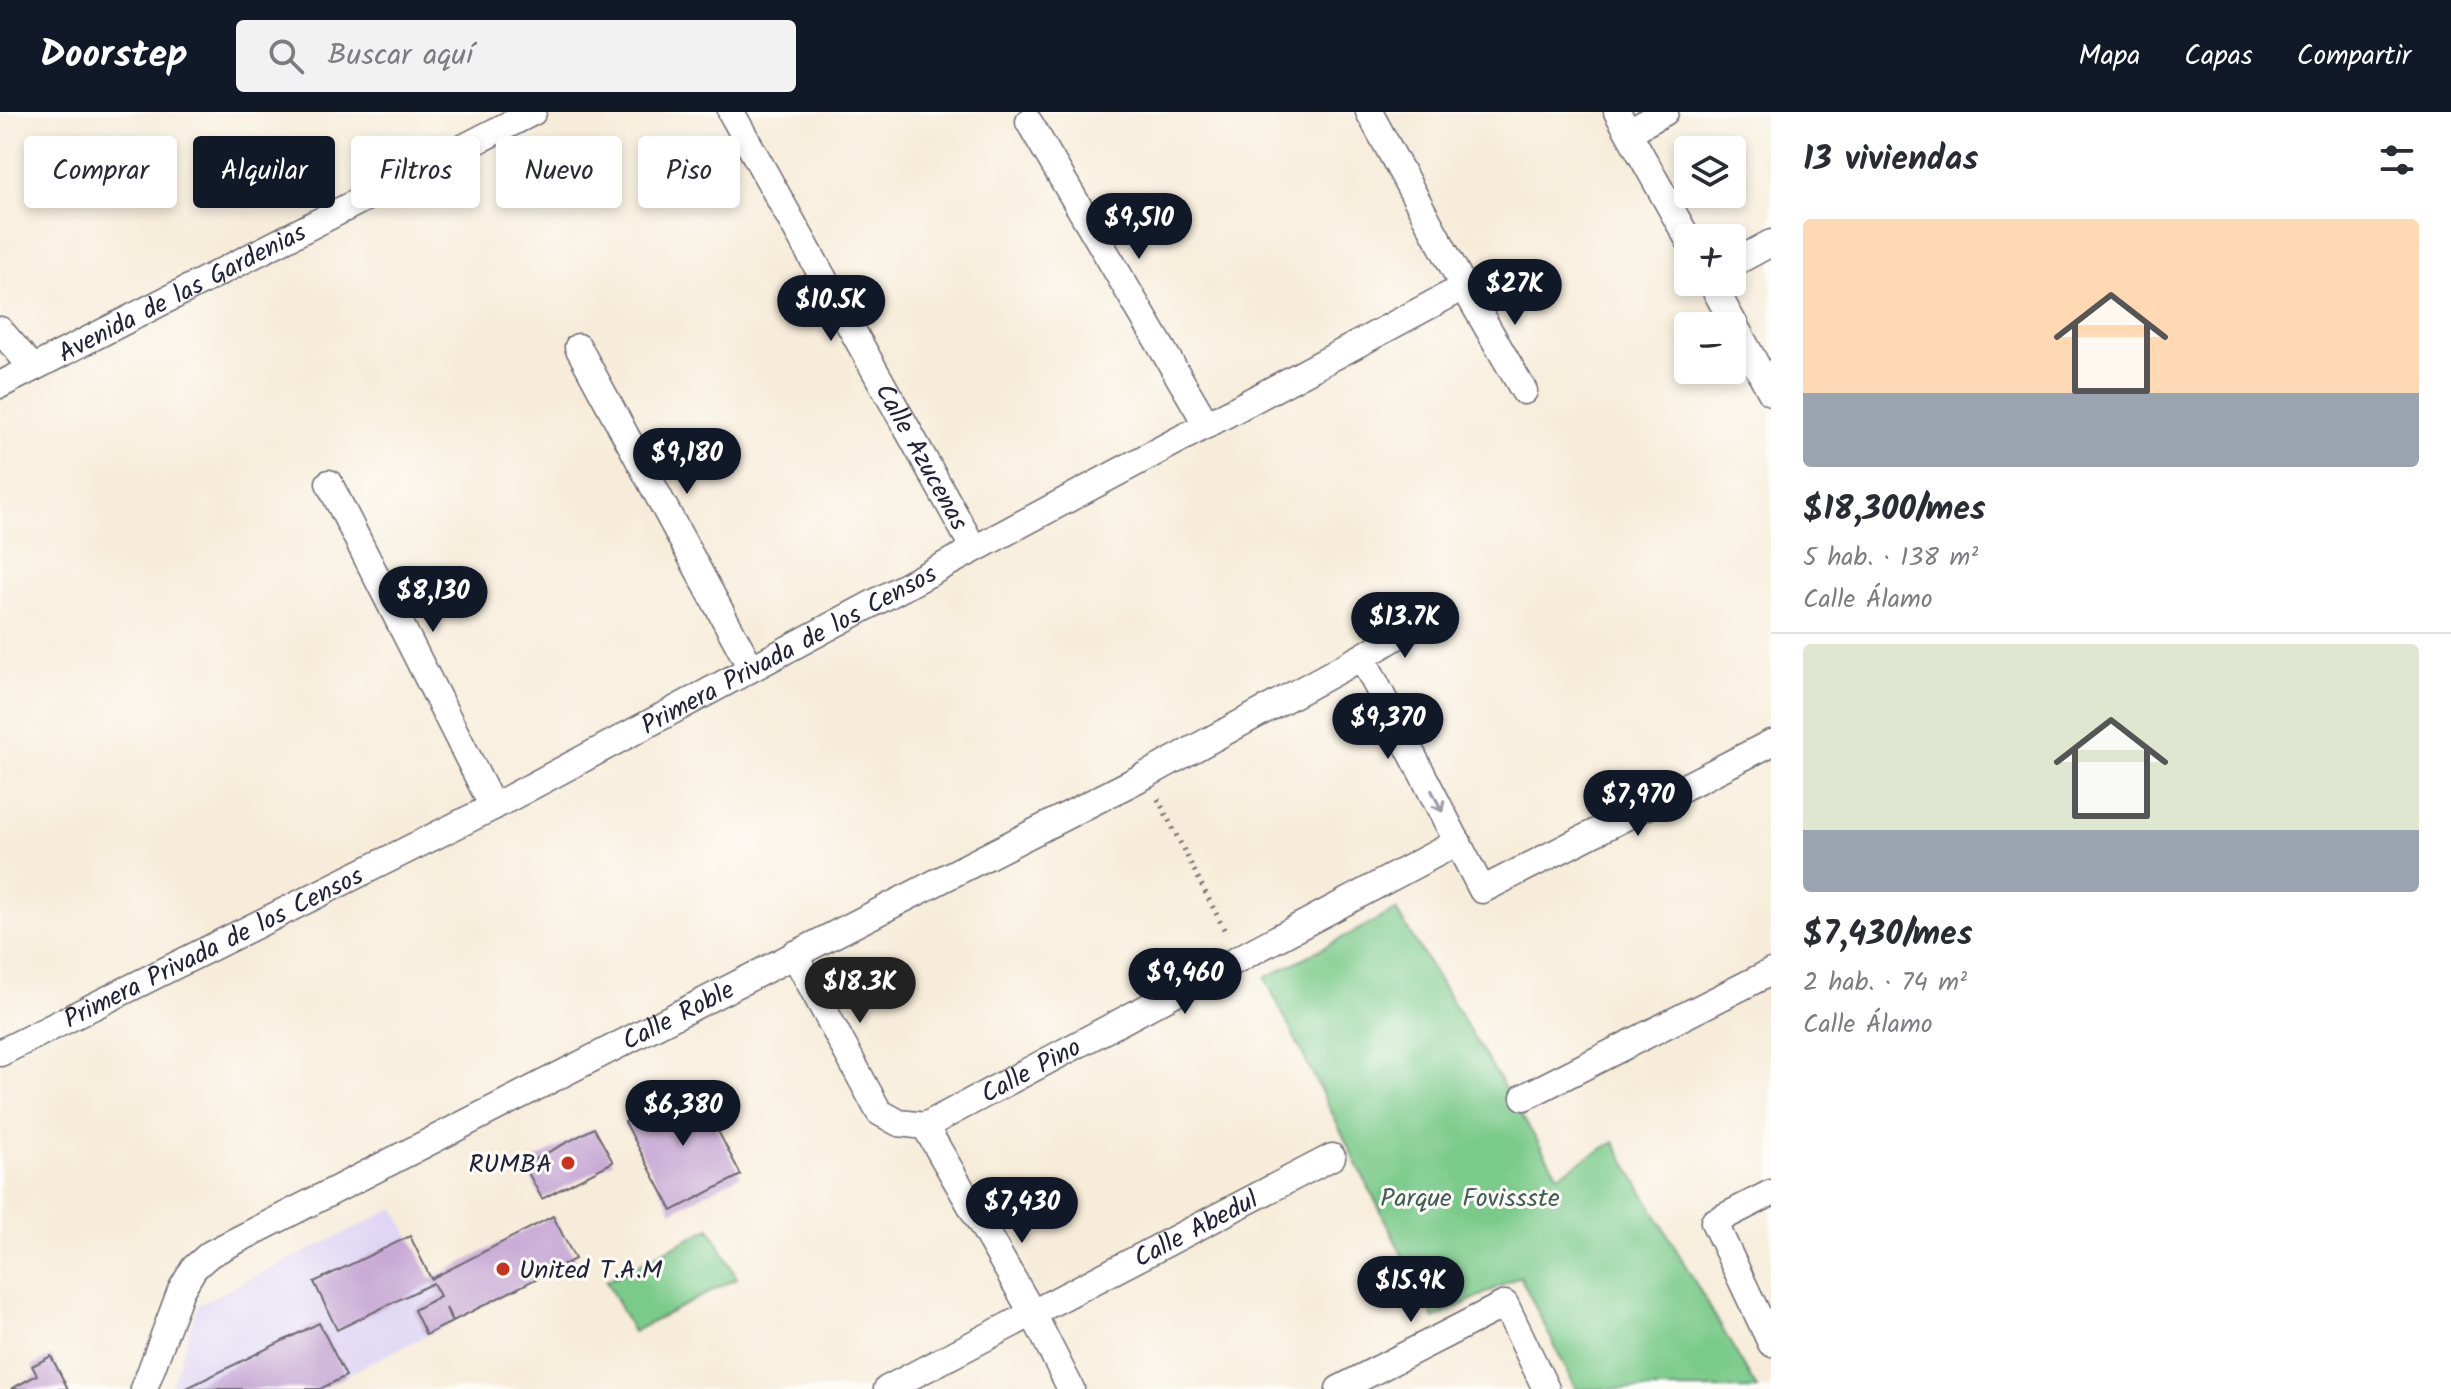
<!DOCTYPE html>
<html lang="es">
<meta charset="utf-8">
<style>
:root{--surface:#fff;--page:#f2f2f3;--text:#2b2b33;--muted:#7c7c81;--line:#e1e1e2;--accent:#111827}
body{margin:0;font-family:Kalam,sans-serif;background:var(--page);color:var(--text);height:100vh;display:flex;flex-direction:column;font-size:30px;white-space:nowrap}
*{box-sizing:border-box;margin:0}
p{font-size:26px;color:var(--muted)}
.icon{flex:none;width:44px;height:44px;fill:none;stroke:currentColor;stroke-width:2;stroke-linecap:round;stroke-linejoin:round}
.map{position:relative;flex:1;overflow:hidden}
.side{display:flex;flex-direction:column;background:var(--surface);width:680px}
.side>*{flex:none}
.guide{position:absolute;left:24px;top:24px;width:760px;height:72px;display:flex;gap:16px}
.tools{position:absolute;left:1674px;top:24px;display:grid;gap:16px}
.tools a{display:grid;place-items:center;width:72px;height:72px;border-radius:8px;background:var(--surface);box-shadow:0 4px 12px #0003;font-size:40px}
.price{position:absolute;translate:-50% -68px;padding:0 18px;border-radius:28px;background:var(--accent);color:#fff;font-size:26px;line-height:52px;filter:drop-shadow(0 2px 4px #0008)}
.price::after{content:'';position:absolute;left:50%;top:48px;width:24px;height:18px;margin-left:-12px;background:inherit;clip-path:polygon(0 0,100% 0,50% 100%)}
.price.on{background:#222;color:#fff}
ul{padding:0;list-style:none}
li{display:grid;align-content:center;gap:16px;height:424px;padding:0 32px}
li+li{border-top:2px solid var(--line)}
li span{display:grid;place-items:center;height:248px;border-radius:8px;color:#555}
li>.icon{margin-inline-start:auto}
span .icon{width:144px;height:144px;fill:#fffc;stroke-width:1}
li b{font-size:34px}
h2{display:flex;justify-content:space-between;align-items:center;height:96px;padding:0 32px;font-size:34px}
.tag{padding:0 28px;border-radius:8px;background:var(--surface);box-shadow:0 4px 12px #0003;font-size:28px;line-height:72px}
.tag.on{background:var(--accent);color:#fff}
header{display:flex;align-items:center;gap:48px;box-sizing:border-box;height:112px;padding:0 40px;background:var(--accent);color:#fff}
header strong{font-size:38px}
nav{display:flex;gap:44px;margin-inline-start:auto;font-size:28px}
.search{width:560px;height:72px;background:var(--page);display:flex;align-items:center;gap:20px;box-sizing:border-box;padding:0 28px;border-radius:8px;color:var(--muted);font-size:30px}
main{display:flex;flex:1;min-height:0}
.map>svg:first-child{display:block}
.built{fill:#dfd5f5}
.green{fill:#7aca8a;stroke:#4e7662;stroke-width:2}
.building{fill:#c9aad6}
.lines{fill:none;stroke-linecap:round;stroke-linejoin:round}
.street-casing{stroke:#6d6972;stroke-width:29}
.path{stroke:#6d6972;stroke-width:5;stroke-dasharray:2 6;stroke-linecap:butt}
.street{stroke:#fff;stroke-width:26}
.oneway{stroke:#9c9ca7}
.poi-dot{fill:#c8321e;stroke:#fdfcf7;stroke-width:3}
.labels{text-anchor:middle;stroke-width:6;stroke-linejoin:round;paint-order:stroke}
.street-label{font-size:26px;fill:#22223b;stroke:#fdfcf7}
.poi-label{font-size:26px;fill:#22223b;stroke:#fdfcf7;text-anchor:end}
.park-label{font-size:26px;fill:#415d57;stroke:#fdfcf7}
</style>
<header>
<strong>Doorstep</strong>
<div class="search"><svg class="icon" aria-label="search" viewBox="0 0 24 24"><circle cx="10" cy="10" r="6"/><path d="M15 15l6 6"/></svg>Buscar aquí</div>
<nav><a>Mapa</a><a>Capas</a><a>Compartir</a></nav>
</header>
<main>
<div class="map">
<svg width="1771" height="1277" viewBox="0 0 1771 1277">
<rect width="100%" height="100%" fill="#fdfcf7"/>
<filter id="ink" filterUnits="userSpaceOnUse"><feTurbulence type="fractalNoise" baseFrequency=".0125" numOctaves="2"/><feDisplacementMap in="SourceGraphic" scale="16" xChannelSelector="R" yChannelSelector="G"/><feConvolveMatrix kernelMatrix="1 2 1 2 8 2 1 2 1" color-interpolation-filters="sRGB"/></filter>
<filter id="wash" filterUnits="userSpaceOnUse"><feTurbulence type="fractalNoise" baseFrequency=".006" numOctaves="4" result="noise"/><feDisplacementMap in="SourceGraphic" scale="32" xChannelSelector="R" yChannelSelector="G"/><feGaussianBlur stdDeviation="1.8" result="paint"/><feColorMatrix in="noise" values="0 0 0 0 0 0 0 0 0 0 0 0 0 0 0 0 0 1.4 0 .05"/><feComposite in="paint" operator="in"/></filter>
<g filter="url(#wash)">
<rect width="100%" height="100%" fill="#f7ecd9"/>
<path class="built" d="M395 1096 453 1210 319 1277H170L198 1193Z"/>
<path class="green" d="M1396 798 1558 1063 1614 1030 1757 1277H1576L1520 1164 1434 1207 1265 866Z
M710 1116 737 1166 633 1220 606 1169Z"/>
<g id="blocks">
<path class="building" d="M694 973 741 1063 672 1099 625 1010Z
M594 1016 613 1050 542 1087 524 1053Z
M553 1104 575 1147 453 1209 446 1196 452 1210 426 1223 414 1198 440 1184 433 1171 337 1218 314 1170 410 1124 431 1167Z
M319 1211 346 1264 320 1277H185Z
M51 1244 68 1277H11L37 1263 32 1254Z"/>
</g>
</g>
<g filter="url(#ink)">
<use href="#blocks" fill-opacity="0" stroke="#6d6972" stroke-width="2"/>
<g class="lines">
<defs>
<g id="street">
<path id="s1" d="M731 0 974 437"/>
<path d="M1369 0 1464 175 1524 279"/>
<path d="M1617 0 1688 127"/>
<path d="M1029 10 1207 313"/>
<path d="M1629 20 1665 0"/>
<path d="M1732 152 1771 131"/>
<path d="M1711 170 1771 280"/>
<path d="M0 218 33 256"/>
<path d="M578 235 751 556"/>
<path id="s2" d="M0 273 533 0"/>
<path d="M329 371 493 695"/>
<path d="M1362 545 1482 778 1771 631"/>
<path id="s3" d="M794 842 879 1000 899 1011 925 1014 1458 730"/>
<path id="s4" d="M0 941 493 695 1464 175"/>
<path d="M1524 985 1771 860"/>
<path d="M925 1014 1033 1202 1071 1277"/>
<path d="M1771 1081 1714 1110 1771 1231"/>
<path id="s5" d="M144 1277 181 1178 194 1156 210 1142 1146 663 1362 545 1422 509"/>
<path id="s6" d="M887 1277 1332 1045"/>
<path d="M1339 1277 1505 1192 1546 1277"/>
</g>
</defs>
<use href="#street" class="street-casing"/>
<path class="path" d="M1158 687 1226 821"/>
<use href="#street" class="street"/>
</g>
<defs><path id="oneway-shaft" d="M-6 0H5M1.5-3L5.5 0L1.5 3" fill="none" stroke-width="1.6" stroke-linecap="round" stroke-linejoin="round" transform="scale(2)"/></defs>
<use class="oneway" href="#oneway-shaft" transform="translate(1437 689) rotate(63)"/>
</g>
<g class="poi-dot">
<circle cx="568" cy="1051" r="8"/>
<circle cx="503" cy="1157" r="8"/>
</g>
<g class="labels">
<g class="street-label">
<text dy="9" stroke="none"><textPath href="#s2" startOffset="204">Avenida de las Gardenias</textPath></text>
<text dy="9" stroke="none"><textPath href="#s1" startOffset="394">Calle Azucenas</textPath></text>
<text dy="9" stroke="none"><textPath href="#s4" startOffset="886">Primera Privada de los Censos</textPath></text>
<text dy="9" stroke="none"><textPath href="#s4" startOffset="238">Primera Privada de los Censos</textPath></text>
<text dy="9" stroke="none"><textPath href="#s5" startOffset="678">Calle Roble</textPath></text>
<text dy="9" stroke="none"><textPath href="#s3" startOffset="348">Calle Pino</textPath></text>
<text dy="9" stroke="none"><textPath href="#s6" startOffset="348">Calle Abedul</textPath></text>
</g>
<g class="poi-label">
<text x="552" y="1060">RUMBA</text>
<text x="519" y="1166" text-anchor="start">United T.A.M</text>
</g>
<g class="park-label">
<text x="1470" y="1094">Parque Fovissste</text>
</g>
</g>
</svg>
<div class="tools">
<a><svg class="icon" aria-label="layers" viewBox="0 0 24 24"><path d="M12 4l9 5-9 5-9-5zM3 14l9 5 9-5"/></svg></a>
<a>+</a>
<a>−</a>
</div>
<b class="price" style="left:1139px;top:149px">$9,510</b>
<b class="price" style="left:1515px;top:215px">$27K</b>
<b class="price" style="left:831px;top:231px">$10.5K</b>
<b class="price" style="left:687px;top:384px">$9,180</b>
<b class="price" style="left:433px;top:522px">$8,130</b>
<b class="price" style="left:1405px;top:548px">$13.7K</b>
<b class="price" style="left:1388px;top:649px">$9,370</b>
<b class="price" style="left:1638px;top:726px">$7,970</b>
<b class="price" style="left:1185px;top:904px">$9,460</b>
<b class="price on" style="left:860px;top:913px">$18.3K</b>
<b class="price" style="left:683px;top:1036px">$6,380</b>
<b class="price" style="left:1022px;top:1133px">$7,430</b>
<b class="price" style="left:1411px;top:1212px">$15.9K</b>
<div class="guide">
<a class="tag">Comprar</a>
<a class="tag on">Alquilar</a>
<a class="tag">Filtros</a>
<a class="tag">Nuevo</a>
<a class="tag">Piso</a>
</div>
</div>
<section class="side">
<h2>13 viviendas<svg class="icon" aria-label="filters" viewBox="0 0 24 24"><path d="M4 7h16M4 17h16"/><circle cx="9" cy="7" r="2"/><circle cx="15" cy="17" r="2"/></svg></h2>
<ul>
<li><span style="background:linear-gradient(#ffd9b3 70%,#9aa5b1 0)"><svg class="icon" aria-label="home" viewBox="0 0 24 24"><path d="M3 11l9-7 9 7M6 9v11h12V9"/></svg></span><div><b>$18,300/mes</b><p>5 hab. · 138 m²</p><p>Calle Álamo</p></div></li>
<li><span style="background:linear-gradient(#dfe7d0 75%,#9aa5b1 0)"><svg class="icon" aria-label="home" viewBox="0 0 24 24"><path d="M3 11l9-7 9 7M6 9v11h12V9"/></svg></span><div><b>$7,430/mes</b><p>2 hab. · 74 m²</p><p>Calle Álamo</p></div></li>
</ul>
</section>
</main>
